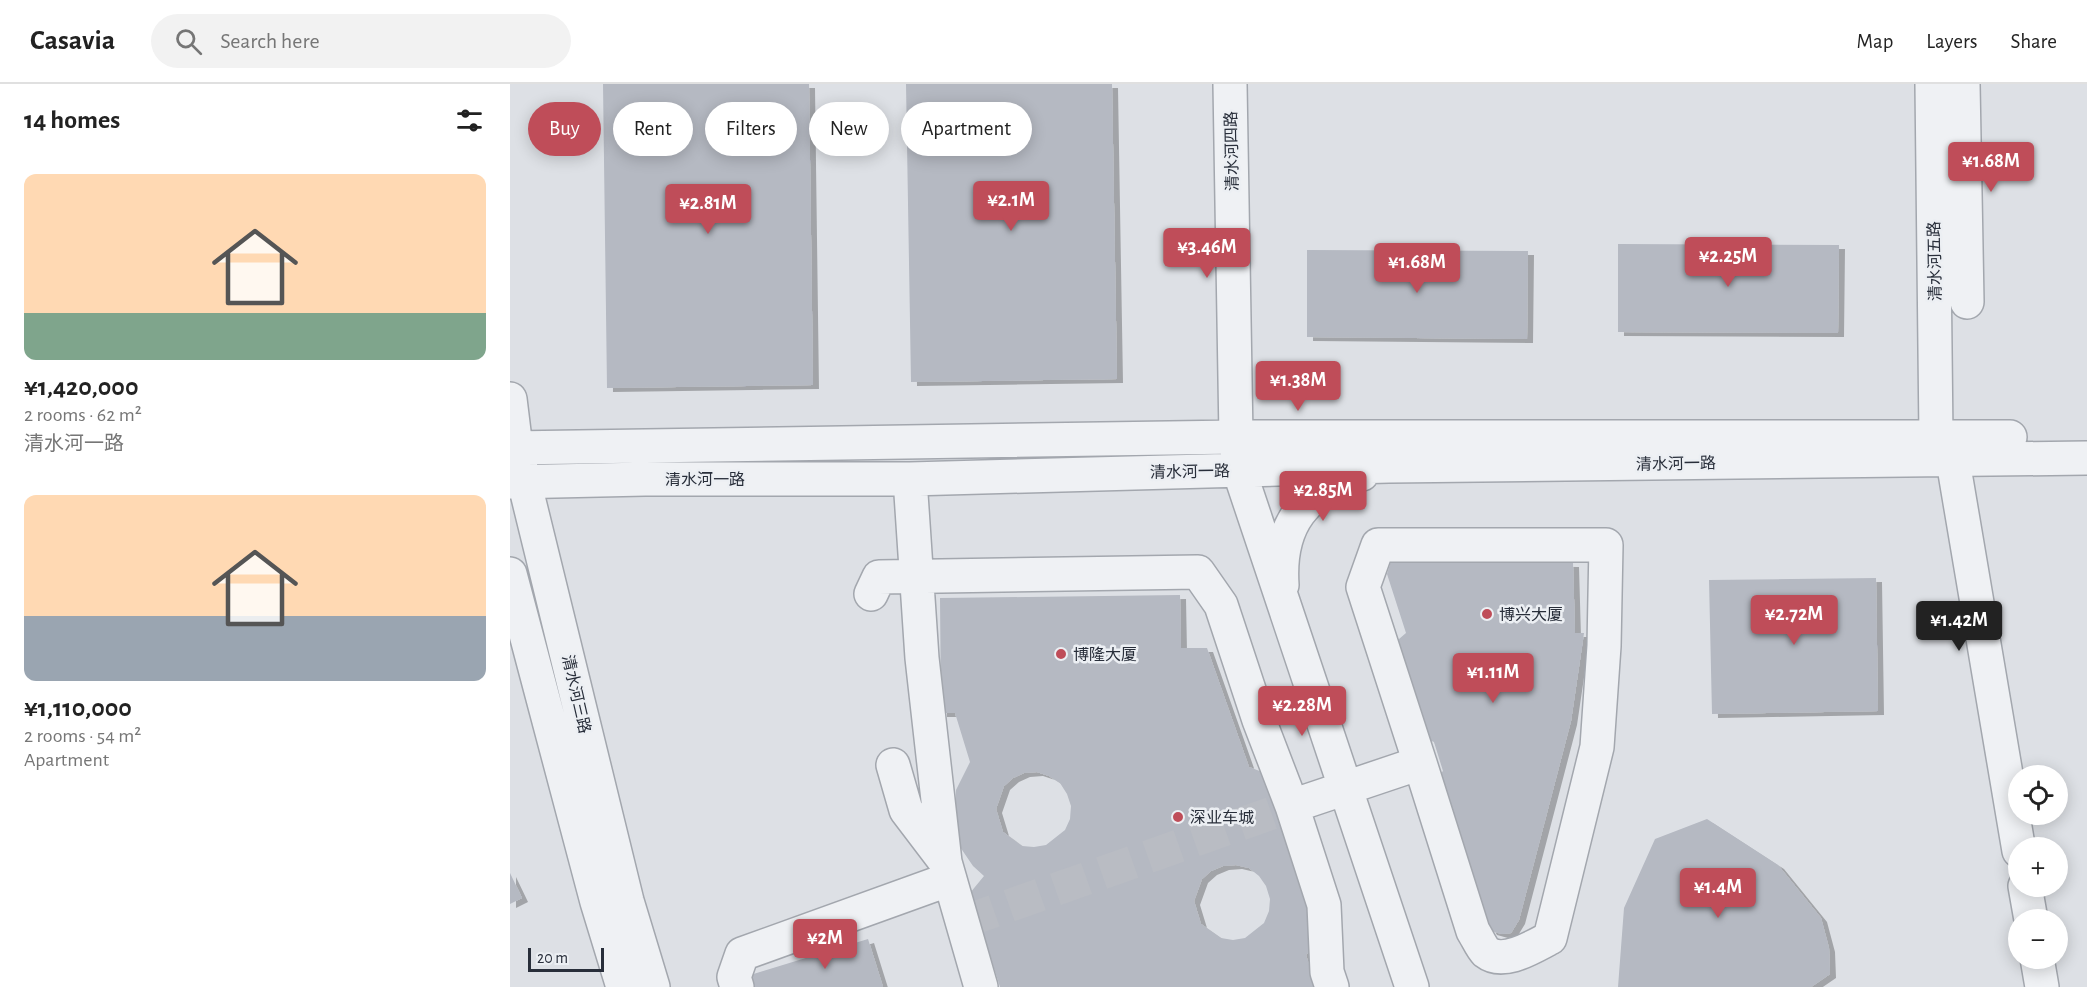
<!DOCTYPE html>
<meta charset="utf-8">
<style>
:root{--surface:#fff;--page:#f2f2f2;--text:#222;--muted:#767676;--line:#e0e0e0;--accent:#bf4d59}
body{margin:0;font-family:"Alegreya Sans","Noto Sans SC",sans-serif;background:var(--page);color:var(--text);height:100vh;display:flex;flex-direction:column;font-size:22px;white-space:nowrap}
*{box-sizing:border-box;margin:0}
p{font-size:20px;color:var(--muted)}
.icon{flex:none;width:33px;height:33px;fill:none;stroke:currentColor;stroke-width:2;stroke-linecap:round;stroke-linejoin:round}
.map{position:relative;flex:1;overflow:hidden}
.sheet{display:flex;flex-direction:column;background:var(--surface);width:510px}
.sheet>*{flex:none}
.guide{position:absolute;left:18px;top:18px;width:570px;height:54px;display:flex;gap:12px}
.controls{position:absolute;left:1498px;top:681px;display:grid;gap:12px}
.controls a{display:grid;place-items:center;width:60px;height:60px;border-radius:50%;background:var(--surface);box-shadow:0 3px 15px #0003;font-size:30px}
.scale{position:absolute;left:18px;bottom:15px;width:76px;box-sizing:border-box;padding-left:6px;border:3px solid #282e3a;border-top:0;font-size:16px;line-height:21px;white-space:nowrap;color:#282e3a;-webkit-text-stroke:4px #eceff3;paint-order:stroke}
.price{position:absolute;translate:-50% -51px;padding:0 14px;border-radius:6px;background:var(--accent);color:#fff;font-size:20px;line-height:39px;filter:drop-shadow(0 2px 3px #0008)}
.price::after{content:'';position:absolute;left:50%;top:36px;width:18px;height:14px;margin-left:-9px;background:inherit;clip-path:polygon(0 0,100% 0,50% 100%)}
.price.active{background:#222;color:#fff}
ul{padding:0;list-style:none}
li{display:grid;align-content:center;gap:12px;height:318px;padding:0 24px}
li span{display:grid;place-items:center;height:186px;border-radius:12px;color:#555}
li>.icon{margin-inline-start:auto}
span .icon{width:108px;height:108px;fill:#fffc;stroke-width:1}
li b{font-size:26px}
h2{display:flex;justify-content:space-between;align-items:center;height:72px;padding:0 24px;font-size:26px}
.tag{padding:0 21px;border-radius:27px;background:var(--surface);box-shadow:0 3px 15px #0003;font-size:21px;line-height:54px}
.tag.active{background:var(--accent);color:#fff}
header{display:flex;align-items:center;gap:36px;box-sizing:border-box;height:84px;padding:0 30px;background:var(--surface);border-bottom:2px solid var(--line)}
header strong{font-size:28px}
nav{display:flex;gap:33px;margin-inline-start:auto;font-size:21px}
.search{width:420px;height:54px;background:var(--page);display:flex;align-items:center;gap:15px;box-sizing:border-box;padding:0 21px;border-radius:33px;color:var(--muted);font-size:22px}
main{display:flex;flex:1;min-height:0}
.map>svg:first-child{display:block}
.building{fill:#b5b9c2;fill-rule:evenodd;filter:url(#shadow)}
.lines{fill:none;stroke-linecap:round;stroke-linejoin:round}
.minor-tunnel{stroke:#b9bcc3;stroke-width:33;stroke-dasharray:33 16;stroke-linecap:butt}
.minor-casing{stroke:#a3a7ae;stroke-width:36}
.minor{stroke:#eff1f4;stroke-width:33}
.poi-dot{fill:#bf4d59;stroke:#eceff3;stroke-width:2}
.labels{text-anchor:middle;stroke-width:5;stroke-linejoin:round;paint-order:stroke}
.street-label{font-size:16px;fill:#282e3a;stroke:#eceff3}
.poi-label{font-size:16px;fill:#282e3a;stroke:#eceff3;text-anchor:start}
</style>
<header>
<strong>Casavia</strong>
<div class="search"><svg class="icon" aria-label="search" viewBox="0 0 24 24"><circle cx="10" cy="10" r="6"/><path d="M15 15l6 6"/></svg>Search here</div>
<nav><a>Map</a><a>Layers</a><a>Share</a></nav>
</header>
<main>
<section class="sheet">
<h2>14 homes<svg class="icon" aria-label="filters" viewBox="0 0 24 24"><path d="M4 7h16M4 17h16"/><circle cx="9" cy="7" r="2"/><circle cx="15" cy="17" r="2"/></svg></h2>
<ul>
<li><span style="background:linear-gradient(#ffd9b3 75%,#7fa58c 0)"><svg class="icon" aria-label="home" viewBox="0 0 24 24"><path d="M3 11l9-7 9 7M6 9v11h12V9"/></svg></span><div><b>¥1,420,000</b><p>2 rooms · 62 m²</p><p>清水河一路</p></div></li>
<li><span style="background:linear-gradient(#ffd9b3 65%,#9aa5b1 0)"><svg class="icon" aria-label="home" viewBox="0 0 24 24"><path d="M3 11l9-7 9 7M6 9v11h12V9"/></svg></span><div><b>¥1,110,000</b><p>2 rooms · 54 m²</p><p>Apartment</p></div></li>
</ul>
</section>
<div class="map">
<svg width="1577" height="903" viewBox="0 0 1577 903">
<defs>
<filter id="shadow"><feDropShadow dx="6" dy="4" stdDeviation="0" flood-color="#0004"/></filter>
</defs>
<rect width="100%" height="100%" fill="#dde0e5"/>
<path class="building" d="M93 0H299L303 301 97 304Z
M396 0H602L607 295 401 298Z
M1108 160 1329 161 1328 249 1108 248Z
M797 166 1018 167 1017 255 797 253Z
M881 477 1063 479 1065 549H1074L1061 637 1009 836 1001 849 992 850 981 847 975 837 929 691 933 687 924 658 919 656 882 561 896 549 877 490Z
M1366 494 1368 627 1202 630 1199 496Z
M670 511 671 564H697L739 683 755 689 808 843 805 861 796 871 806 903H490L460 809 474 792 463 782 448 760 445 732 446 706 460 678 445 629H431L430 514ZM527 688 539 692 550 699 557 710 561 722 560 735 555 746 536 761 524 763 512 762 493 748 486 725 494 702 503 694 514 689ZM726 781 739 784 749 792 756 802 760 815 759 827 754 839 735 854 723 856 711 854 691 840 684 817 692 795 701 787 713 782Z
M1197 735 1268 781 1311 834 1319 864 1320 890 1301 903H1108L1114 824 1145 755Z
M0 789 12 814 0 820Z
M358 855 373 903H240L237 892Z"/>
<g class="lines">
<path class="minor-tunnel" d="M453 838 782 722"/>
<defs>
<path id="minor" d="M720 0 726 353 729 386 902 903
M1422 0 1426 353 1443 377 1509 767
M1453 0 1457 218
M0 315 6 364 117 817 143 903
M0 364 726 353H1500
M400 395 412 574 435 778 471 903
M0 398 135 395H400L879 382 1577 374
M0 490 87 818 113 903
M772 501C768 440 795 406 852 390
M361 510 369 493 688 488 711 521 749 636 782 722 814 821 817 888 822 903
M383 681 396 726 434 776
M782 722 910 679 853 503 868 461H1096L1094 562 1087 663 1040 854C1024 862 994 882 976 868 971 863 967 853 963 847L910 679
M1515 802 1521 836
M1527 874 1532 903
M227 903 224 893 232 870 440 795"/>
</defs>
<use href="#minor" class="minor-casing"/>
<use href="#minor" class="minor"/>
</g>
<g class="poi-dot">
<circle cx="977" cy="530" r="6"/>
<circle cx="551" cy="570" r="6"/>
<circle cx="668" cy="733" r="6"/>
</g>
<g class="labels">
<g class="street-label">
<text transform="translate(721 67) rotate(-91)" y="6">清水河四路</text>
<text transform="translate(1424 177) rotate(-91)" y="6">清水河五路</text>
<text transform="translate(1166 379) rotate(-1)" y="6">清水河一路</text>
<text transform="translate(680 387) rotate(-1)" y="6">清水河一路</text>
<text x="195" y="401">清水河一路</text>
<text transform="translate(67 610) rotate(77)" y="6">清水河三路</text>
</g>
<g class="poi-label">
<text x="989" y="536">博兴大厦</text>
<text x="563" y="576">博隆大厦</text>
<text x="680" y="739">深业车城</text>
</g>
</g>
</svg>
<div class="controls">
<a><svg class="icon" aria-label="locate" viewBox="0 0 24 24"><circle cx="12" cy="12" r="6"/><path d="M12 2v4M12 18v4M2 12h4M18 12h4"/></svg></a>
<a>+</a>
<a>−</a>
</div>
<div class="scale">20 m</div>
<b class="price" style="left:1481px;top:109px">¥1.68M</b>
<b class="price" style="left:501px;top:148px">¥2.1M</b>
<b class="price" style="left:198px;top:151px">¥2.81M</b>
<b class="price" style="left:697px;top:195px">¥3.46M</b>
<b class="price" style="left:1218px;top:204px">¥2.25M</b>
<b class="price" style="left:907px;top:210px">¥1.68M</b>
<b class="price" style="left:788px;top:328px">¥1.38M</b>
<b class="price" style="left:813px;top:438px">¥2.85M</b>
<b class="price" style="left:1284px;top:562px">¥2.72M</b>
<b class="price active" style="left:1449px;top:568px">¥1.42M</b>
<b class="price" style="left:983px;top:620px">¥1.11M</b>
<b class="price" style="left:792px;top:653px">¥2.28M</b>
<b class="price" style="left:1208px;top:835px">¥1.4M</b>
<b class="price" style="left:315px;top:886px">¥2M</b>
<div class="guide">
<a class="tag active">Buy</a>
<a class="tag">Rent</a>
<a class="tag">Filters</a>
<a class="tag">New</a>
<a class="tag">Apartment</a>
</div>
</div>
</main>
